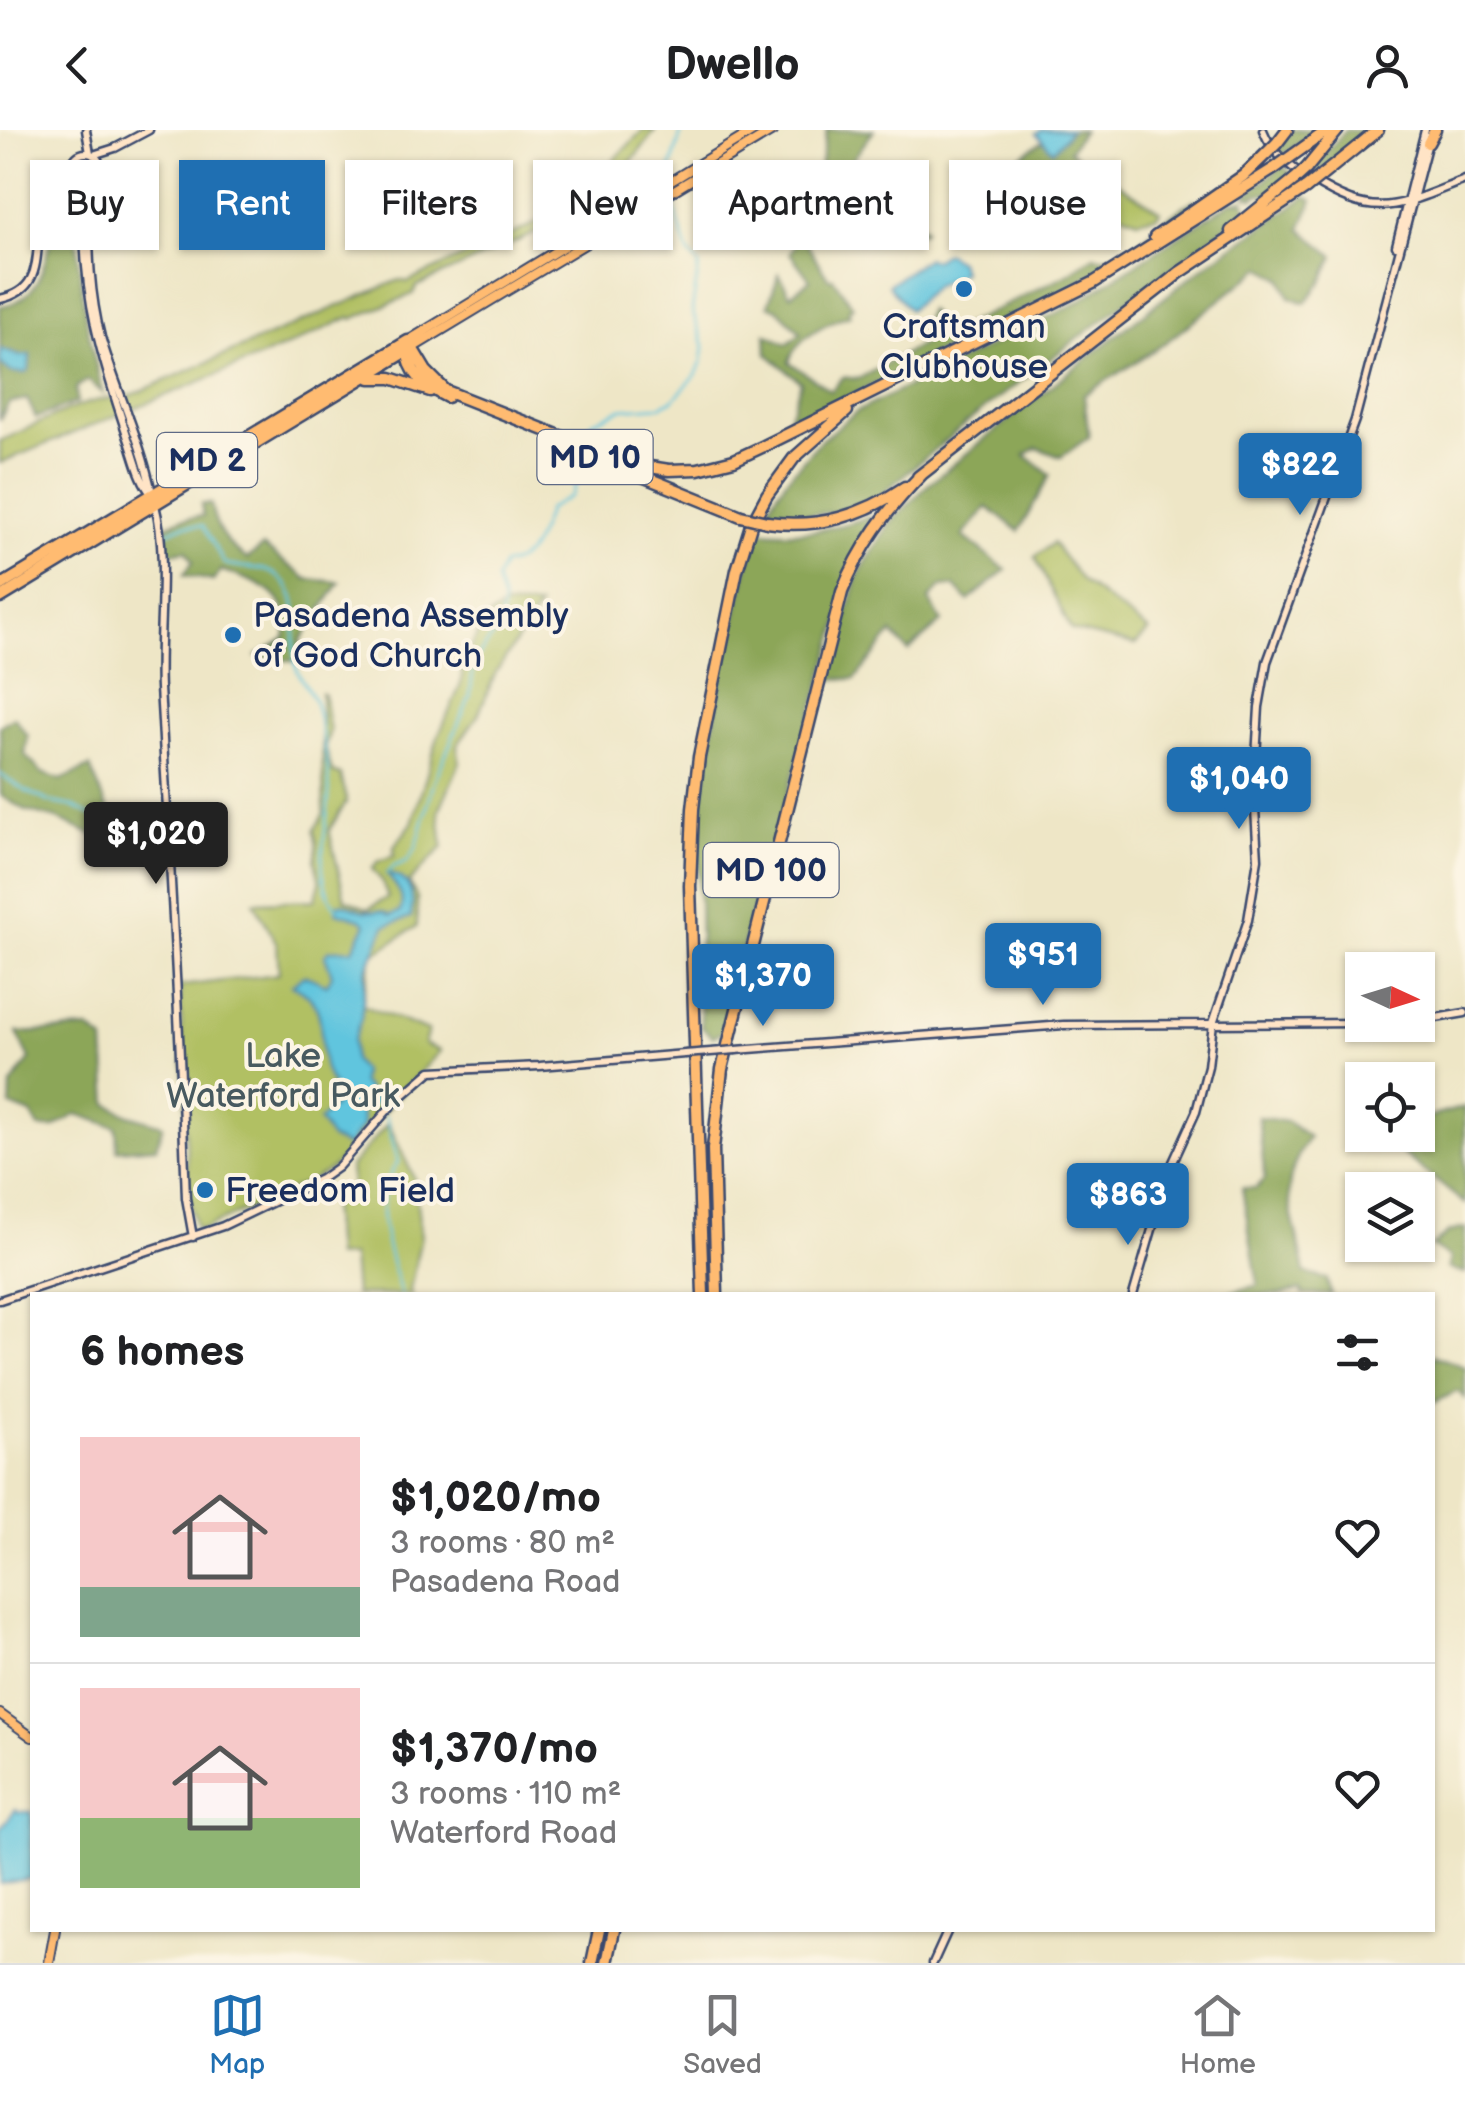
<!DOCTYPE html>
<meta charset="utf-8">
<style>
:root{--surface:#fff;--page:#f2f2f2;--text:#202124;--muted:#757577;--line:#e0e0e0;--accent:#1f6fb2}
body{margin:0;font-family:"Balsamiq Sans",sans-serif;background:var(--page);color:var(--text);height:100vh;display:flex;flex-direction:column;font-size:38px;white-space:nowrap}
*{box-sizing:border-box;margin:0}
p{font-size:32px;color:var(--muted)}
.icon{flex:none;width:55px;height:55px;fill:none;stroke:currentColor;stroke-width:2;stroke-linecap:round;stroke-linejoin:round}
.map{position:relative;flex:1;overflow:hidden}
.drawer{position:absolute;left:30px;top:1162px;width:1405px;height:640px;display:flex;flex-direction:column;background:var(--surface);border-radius:0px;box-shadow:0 2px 8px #0004}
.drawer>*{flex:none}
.hud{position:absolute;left:30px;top:30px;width:1405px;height:90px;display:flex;gap:20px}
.needle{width:65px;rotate:94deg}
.fabs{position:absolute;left:1345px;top:822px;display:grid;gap:20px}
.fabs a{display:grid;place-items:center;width:90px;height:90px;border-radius:0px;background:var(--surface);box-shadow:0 2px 8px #0004;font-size:50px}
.price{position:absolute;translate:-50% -85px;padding:0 22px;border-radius:10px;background:var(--accent);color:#fff;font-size:32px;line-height:65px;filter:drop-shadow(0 2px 5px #0008)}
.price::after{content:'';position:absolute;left:50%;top:60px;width:30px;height:22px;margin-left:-15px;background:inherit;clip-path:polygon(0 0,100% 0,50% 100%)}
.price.current{background:#222;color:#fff}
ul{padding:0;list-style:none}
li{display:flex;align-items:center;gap:30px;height:250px;padding:0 50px}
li+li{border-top:2px solid var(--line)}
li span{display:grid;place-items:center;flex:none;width:280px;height:200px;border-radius:0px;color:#555}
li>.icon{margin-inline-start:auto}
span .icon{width:120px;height:120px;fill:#fffc;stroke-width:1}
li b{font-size:42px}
h2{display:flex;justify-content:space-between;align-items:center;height:120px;padding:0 50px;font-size:42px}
.tag{padding:0 35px;border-radius:0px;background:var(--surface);box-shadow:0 2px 8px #0004;font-size:35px;line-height:90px}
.tag.current{background:var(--accent);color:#fff}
header{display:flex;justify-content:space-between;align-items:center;height:130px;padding:0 50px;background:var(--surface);font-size:45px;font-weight:800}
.dock{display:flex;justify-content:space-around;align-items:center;height:140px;border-top:2px solid var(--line);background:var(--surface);font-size:28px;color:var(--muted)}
.dock a{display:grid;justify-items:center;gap:5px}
.dock .current{color:var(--accent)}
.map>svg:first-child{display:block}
.green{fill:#b1c063;stroke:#667860;stroke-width:2.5}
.forest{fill:#8ca659;stroke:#546a5c;stroke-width:2.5}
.water{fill:#61c5de;stroke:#3e7a9e;stroke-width:2.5}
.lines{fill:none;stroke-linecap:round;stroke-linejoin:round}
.stream{stroke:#61c5de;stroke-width:2.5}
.secondary-casing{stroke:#3b4a6e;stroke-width:11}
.primary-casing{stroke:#3b4a6e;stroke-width:12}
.highway-casing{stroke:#3b4a6e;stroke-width:15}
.secondary{stroke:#ffe4c6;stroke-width:6}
.primary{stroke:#ffbb71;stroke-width:8}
.highway{stroke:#ffbb71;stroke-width:10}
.secondary-bridge-casing{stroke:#3b4a6e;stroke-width:11;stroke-linecap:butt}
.highway-bridge-casing{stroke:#3b4a6e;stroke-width:15;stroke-linecap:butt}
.secondary-bridge{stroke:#ffe4c6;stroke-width:6}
.highway-bridge{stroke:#ffbb71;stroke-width:10}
.poi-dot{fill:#1f6fb2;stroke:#fcf5e5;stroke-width:4}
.labels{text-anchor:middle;stroke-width:8;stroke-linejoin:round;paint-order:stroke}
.shield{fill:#fcf5e5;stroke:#5e6a86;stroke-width:2.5}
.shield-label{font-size:32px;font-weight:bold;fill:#1b2f5e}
.poi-label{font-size:35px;fill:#1b2f5e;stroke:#fcf5e5;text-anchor:start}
.park-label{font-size:35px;fill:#485a60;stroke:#fcf5e5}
</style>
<header><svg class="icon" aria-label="back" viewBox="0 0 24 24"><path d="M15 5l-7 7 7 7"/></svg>Dwello<svg class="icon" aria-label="person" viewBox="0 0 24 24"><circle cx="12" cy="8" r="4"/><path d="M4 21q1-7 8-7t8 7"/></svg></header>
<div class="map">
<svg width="1465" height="1833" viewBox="0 0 1465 1833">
<rect width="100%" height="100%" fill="#fcf5e5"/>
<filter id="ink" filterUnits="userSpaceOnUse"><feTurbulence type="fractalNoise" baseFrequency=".01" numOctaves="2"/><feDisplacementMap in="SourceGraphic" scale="20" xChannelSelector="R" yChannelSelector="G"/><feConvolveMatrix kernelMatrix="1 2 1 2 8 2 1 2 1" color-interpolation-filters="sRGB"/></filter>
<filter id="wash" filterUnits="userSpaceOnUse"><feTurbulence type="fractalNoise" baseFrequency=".0048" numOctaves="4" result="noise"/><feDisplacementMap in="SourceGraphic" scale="40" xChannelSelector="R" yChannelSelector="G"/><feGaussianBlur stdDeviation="2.25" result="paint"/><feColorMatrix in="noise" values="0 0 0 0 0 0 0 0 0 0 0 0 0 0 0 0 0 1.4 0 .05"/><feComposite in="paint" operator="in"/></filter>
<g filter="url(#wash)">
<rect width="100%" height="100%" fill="#eee6c6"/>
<path class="green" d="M643 0H655C628 42 587 76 546 102L542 100 417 156 413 164 352 189 350 187 290 215 0 333V311C34 297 87 264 125 268L399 150 408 152 530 96 575 70Z
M1107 46 1160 81 1157 86 1137 90 1101 75Z
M1053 413 1082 451 1149 501 1135 515 1071 500 1035 427Z
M505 476 539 477 496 542 478 585 457 616 460 632 439 681 443 717 409 752 417 768V796L372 825 362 875 428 901 424 914 440 921 332 1038 310 1051 201 1100 195 1096 188 1060 180 856 279 844 277 814 254 772 315 770 320 752 315 731 317 716 314 701 324 683 321 563 324 565 330 601 325 616 332 642 341 645 347 671 329 700 345 769 368 779 388 767 382 751 372 739 378 731 394 726V717L412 693 438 607 461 554 463 531 487 488Z
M388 993 414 1048 421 1106 410 1160 412 1165H355L352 1126 335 1127 331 1072 352 1070 350 1037Z"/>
<path class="forest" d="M827 0H874L851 32 852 42 925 99 921 103 910 96 903 100 895 89 890 92 874 72 867 70 834 83 806 113 828 148H833L853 176 848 181 850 185C827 192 796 207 789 232L831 261 843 247 858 249 937 206 925 188 929 180 943 202 948 203 1068 144 1094 126C1124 134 1146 106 1167 88 1175 81 1185 76 1194 70L1197 74 1121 126 1062 161 786 298 801 252 767 224 766 204 787 214 801 203 777 179 768 175 779 144 790 165 810 150 790 123 813 75Z
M1070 0H1083L1069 21 1107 46 1101 75 1089 48 1080 50 1067 30 954 107 951 102 1017 57 1005 37 1041 12 1064 9Z
M1292 0H1317L1283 25 1279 19Z
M1346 0H1365L1355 13 1314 46 1309 42Z
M1282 36 1294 45 1272 64H1258L1253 68 1246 65Z
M67 65H77C75 137 85 194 103 263L88 250 76 258 77 272 36 288 27 269 9 273 0 290V176C55 170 42 102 67 65Z
M1307 66 1313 70 1301 99 1334 126 1322 152 1305 173 1290 167 1282 149 1262 137 1165 213 1084 265 1089 307 1061 327 1037 318 1025 325 1050 345 1019 401 987 377 963 406 1006 440 968 471 954 456 941 457 929 470 942 492 908 521 892 503 855 549H829L858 445 890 393 928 355 1022 279 1210 132Z
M1244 70 1247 81 976 285 877 368 836 382 788 386 764 383 786 350 820 311 856 282 1073 175 1231 72Z
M201 374H211C215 399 226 414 247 429L263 416 307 449 340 452 301 510 299 532 257 526 285 508C293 461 258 454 221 440L213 451 184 445 193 431 186 420 166 424V396L181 389 203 386Z
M871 386 748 796 725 900 713 907 701 897 698 695 722 541 756 400C797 406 832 400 871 386Z
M14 587 28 606 25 625 42 643 61 650 90 637 111 686 162 687 159 708 102 709 57 689 27 681 1 666 0 596Z
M89 899 104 911 108 974 129 985 163 995 156 1017 117 1020 116 997 77 984 53 998H39L31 984 10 976 11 955 30 929 17 903Z
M1465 977V1074L1403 1024 1413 1005H1418L1421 989Z
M1258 987 1288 992 1309 1007C1272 1064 1296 1083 1305 1143L1327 1149 1331 1165H1303L1301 1160 1278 1165H1220L1258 1155 1242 1058H1256L1265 1049Z
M1465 1098V1143L1448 1138 1450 1128 1432 1116 1449 1102Z
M1433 1225 1465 1237V1269L1458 1261 1433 1273Z"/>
<path class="water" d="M1042 0H1070L1053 21 1036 4Z
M827 47 843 48 860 61 831 55 823 71V52Z
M945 123 959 131 962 142 934 156 909 180 888 155 927 128 934 130Z
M0 219 20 226 30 225 29 240 25 243 11 242 0 233Z
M387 744C411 747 415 765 411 787L385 796 366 841 361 889 353 911V930L362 941 361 952 376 971 370 979 363 974 360 976 363 995 347 1016 331 1009 319 991 343 966C300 930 345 878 292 855L304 845 327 855 332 845 325 825 330 820 353 819 366 794 360 789 336 782 339 773C349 774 352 777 361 780 372 784 379 777 390 785L400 782C406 765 397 757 387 744Z
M16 1679 18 1682H32V1748L0 1754V1699Z"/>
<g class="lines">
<path class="stream" d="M669 44 682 0
M584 305 592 292 621 279 660 276 673 270 696 245 702 231 704 216 692 180 699 135 688 123 671 68
M166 403 184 395 203 396 224 433C244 441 264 433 281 449 308 474 288 506 296 536 299 548 309 559 314 570 320 586 328 635 329 653 331 695 308 742 337 779
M0 644 24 660 50 672 72 676 115 698 146 697 164 703
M387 744 393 737 407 731 416 718 434 652 470 566 474 532 499 498 503 472 496 450 503 435C533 432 539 403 548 379L571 366 580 343 576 332
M386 987 398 1032C367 1074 390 1122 401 1165"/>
</g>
</g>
<g filter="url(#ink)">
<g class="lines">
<defs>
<path id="secondary" d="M86 0 90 23
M1263 0C1273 25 1289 36 1311 50 1377 92 1397 76 1465 50
M72 37a14 14 0 1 1 28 0a14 14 0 1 1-28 0Z
M93 25 115 18 149 0
M92 49 88 59C89 109 88 157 101 207 116 259 141 310 152 363
M84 80C82 166 101 227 128 308 135 327 139 350 152 365
M1396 116 1425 0
M0 169C48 159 32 119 43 84 48 65 62 52 73 36
M155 375C169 426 157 503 160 558 170 728 180 897 186 1068L193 1107
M1418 891 1465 883
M736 920 1064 895 1362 893
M1133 1165 1169 1041 1196 982 1208 936 1213 893 1248 790 1258 729 1254 662 1259 577 1267 532 1355 290 1428 12
M0 1170 223 1096 321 1049 338 1037 393 974 431 941 540 936 685 924
M933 1833 948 1800"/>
<path id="primary" d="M408 211 755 0
M412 218 774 0
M0 1584 32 1607
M49 1833 55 1800"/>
<path id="highway" d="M1277 13 1287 0
M1428 13 1435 0
M1293 25 1328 0
M1306 39 1338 0
M1321 46 1378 0
M1231 101 1295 49
M1155 107 1243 46 1266 24
M408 211 426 241 446 261 631 334 669 340 698 339 734 330 764 316 1093 153 1275 38
M407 217C408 243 425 256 447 267
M370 248H391L430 261
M620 337 741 386
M918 347 1179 143 1306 58
M767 392C818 399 862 386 905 357
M0 456 408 211
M0 468 412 218
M703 1165 690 756 693 679 699 627 737 440 751 395 767 365 794 328 847 281
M717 1165 713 1019 722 939 842 462C860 416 887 380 922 344
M592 1833 599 1800
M607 1833 614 1800"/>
</defs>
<use href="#secondary" class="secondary-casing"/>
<use href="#primary" class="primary-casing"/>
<use href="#highway" class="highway-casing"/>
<use href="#secondary" class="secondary"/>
<use href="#primary" class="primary"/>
<use href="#highway" class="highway"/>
<defs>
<path id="secondary-bridge" d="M685 924 736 920"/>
<path id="highway-bridge" d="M1266 24 1277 13
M1275 38 1293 25
M1295 49 1306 39
M1306 58 1321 46
M741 386 767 392"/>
</defs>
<use href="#secondary-bridge" class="secondary-bridge-casing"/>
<use href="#highway-bridge" class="highway-bridge-casing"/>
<use href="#secondary-bridge" class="secondary-bridge"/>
<use href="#highway-bridge" class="highway-bridge"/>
</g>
</g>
<g class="poi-dot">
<circle cx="964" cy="159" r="10"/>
<circle cx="233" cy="505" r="10"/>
<circle cx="205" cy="1060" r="10"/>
</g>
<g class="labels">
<g class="shield">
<rect x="537.5" y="300" width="115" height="54" rx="8"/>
<rect x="157" y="303" width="100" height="54" rx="8"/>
<rect x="703.5" y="713" width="135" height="54" rx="8"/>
</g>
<g class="shield-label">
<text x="595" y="338">MD 10</text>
<text x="207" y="341">MD 2</text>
<text x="771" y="751">MD 100</text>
</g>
<g class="poi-label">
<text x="964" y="208" text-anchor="middle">Craftsman<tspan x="964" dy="40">Clubhouse</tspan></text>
<text x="253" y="497">Pasadena Assembly<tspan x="253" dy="40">of God Church</tspan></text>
<text x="225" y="1072">Freedom Field</text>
</g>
<g class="park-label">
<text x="283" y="937">Lake<tspan x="283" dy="40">Waterford Park</tspan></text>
</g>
</g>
</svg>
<div class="fabs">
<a><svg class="needle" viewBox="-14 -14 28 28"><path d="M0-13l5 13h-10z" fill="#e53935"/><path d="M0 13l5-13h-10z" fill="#757577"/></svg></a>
<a><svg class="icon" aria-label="locate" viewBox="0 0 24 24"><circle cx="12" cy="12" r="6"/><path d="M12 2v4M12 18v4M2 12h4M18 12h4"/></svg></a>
<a><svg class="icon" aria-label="layers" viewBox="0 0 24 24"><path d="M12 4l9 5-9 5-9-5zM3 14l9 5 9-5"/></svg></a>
</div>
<b class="price" style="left:1300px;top:388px">$822</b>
<b class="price" style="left:1239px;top:702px">$1,040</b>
<b class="price current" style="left:156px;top:757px">$1,020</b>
<b class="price" style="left:1043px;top:878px">$951</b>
<b class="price" style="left:763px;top:899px">$1,370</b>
<b class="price" style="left:1128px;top:1118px">$863</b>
<div class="hud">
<a class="tag">Buy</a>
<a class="tag current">Rent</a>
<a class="tag">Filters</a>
<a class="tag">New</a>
<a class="tag">Apartment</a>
<a class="tag">House</a>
</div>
<section class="drawer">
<h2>6 homes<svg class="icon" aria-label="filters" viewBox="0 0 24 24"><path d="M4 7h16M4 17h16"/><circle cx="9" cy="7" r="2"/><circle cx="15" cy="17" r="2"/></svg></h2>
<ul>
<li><span style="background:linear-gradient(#f6c9c9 75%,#7fa58c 0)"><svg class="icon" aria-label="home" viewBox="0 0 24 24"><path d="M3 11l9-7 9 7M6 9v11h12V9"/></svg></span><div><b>$1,020/mo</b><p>3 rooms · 80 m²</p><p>Pasadena Road</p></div><svg class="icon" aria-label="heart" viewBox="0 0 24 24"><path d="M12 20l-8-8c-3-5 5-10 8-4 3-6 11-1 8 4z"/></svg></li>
<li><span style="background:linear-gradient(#f6c9c9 65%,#8fb573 0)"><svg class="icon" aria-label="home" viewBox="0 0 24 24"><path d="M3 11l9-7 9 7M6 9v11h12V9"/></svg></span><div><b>$1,370/mo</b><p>3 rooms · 110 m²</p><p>Waterford Road</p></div><svg class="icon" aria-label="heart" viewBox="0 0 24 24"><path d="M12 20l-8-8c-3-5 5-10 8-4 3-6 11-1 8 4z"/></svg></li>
</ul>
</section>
</div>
<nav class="dock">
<a class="current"><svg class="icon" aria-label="map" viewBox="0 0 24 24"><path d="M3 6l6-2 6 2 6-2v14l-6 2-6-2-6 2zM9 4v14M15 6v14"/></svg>Map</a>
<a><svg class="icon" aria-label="saved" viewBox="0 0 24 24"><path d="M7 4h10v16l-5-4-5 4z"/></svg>Saved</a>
<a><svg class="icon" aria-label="home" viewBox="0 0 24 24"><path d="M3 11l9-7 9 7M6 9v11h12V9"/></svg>Home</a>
</nav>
